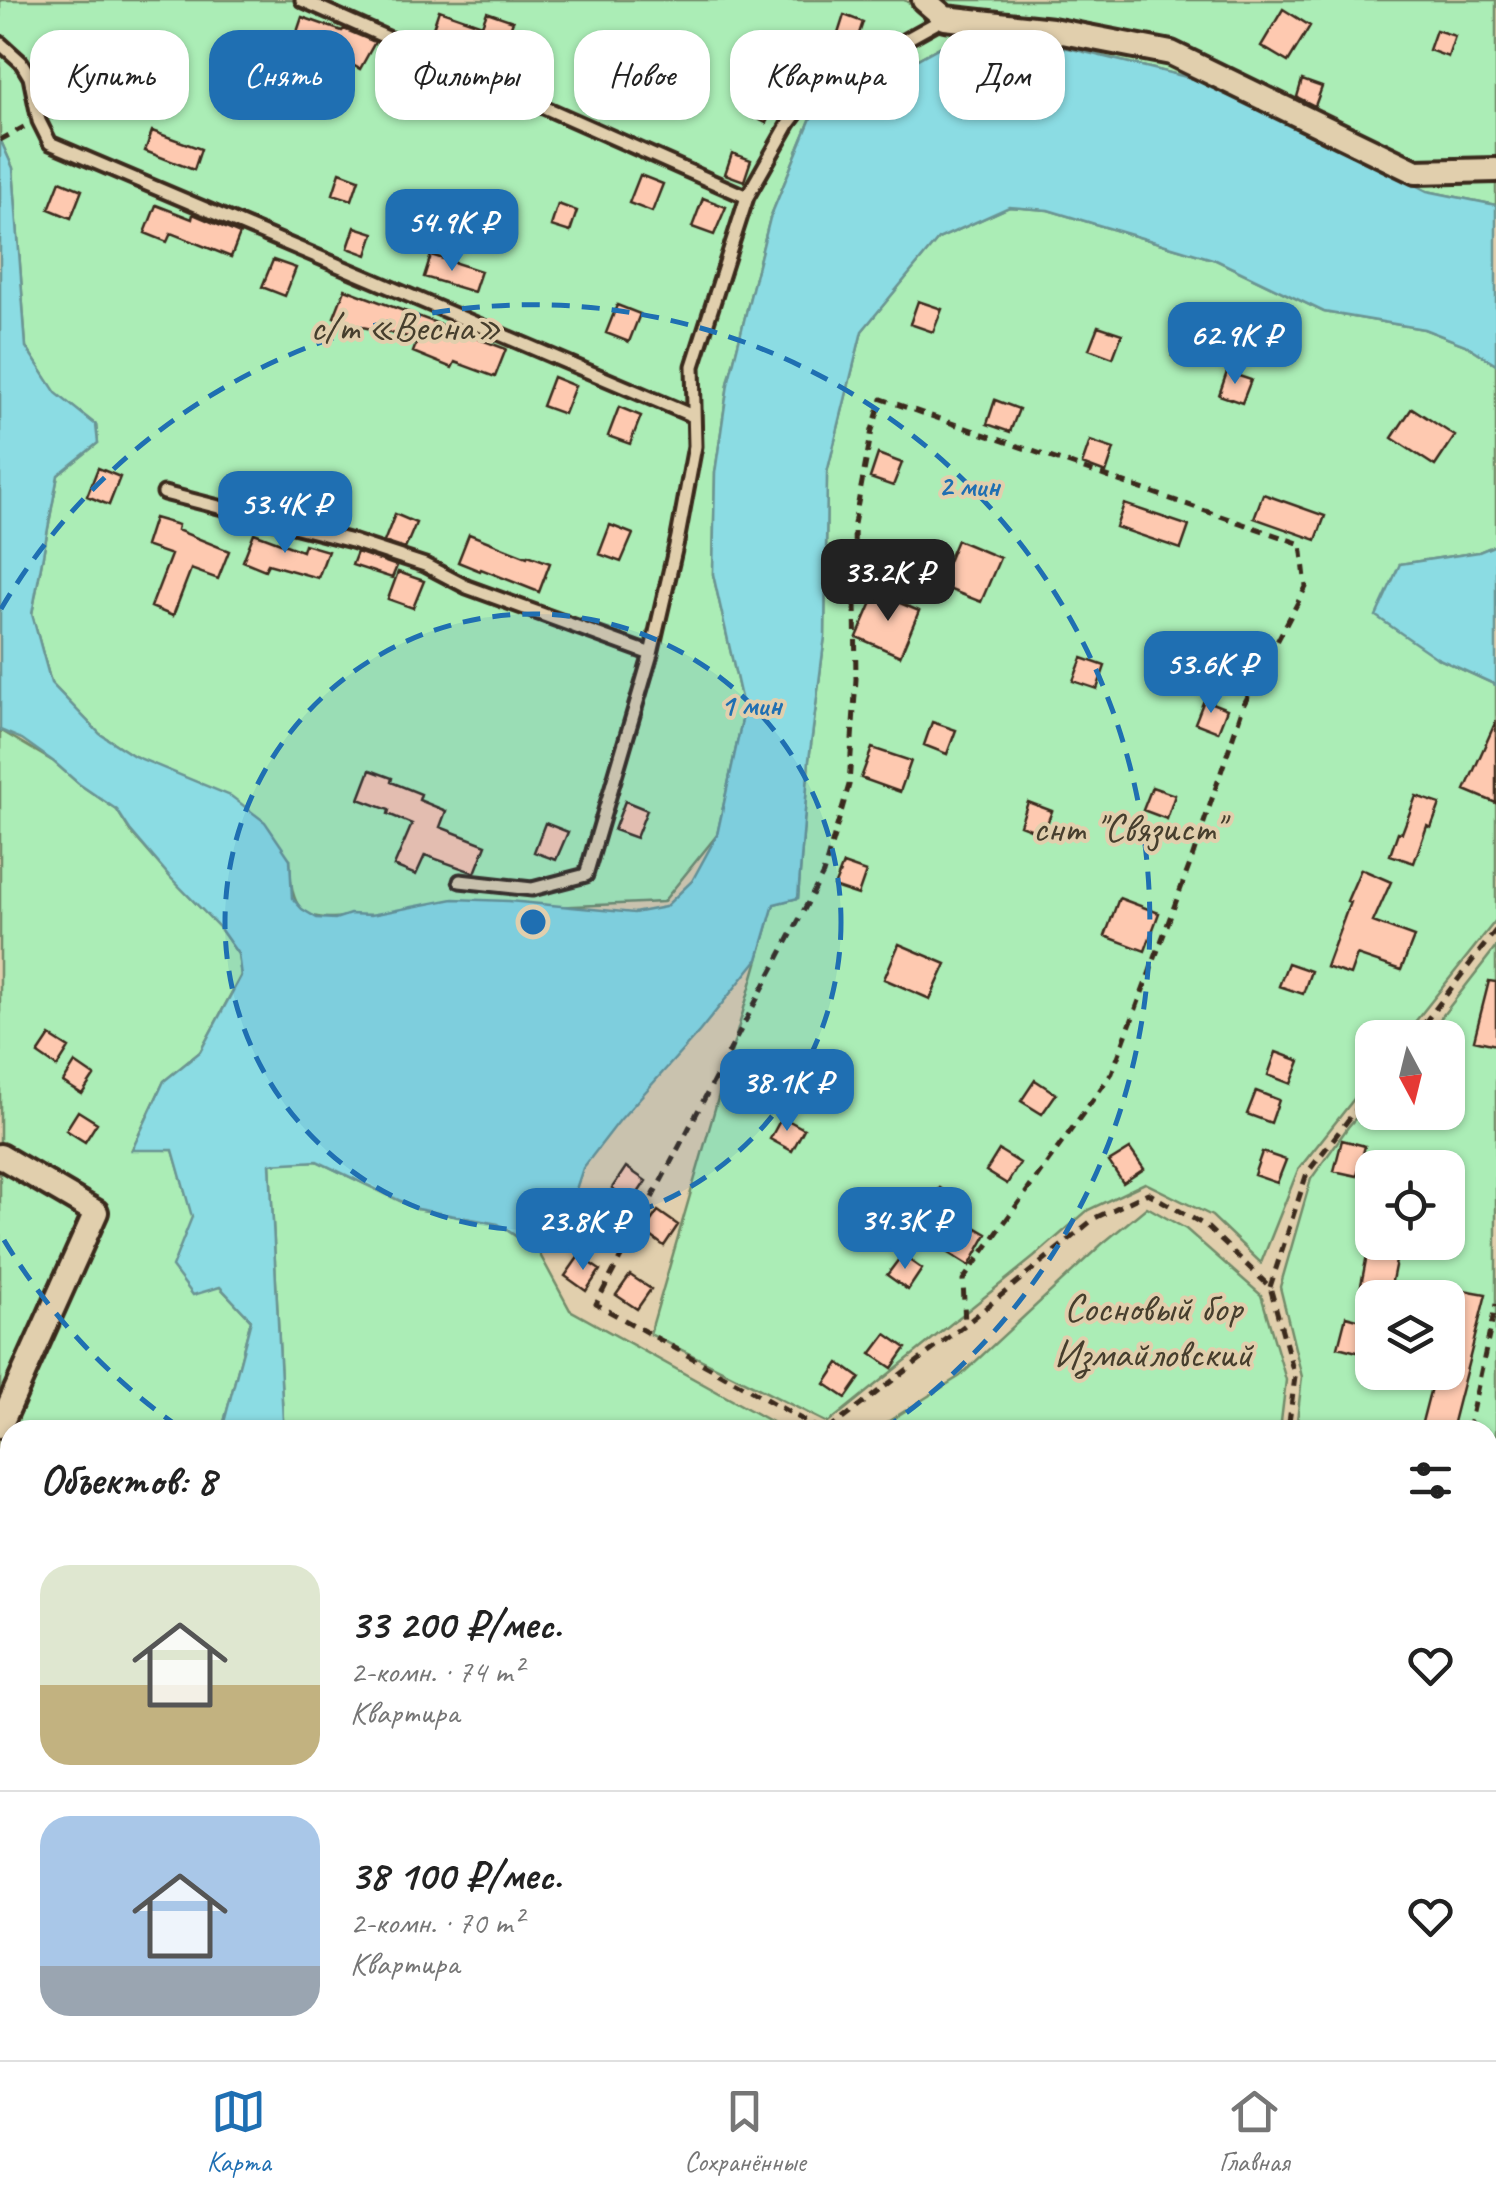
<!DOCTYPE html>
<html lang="ru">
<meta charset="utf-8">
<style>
:root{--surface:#fff;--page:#f6f6f6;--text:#222;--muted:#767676;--line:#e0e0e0;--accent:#1f6fb2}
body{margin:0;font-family:Caveat,sans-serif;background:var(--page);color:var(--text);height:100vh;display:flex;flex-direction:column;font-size:38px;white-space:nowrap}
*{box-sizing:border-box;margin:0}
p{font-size:32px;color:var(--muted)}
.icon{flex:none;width:55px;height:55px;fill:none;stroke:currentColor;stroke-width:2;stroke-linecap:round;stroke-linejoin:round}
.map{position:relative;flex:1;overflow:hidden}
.panel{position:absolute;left:0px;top:1420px;width:1498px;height:640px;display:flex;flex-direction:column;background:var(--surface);border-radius:30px 30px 0 0;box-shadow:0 2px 8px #0004}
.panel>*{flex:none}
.guide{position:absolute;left:30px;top:30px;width:1438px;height:90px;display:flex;gap:20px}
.needle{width:65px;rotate:173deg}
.tools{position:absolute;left:1355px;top:1020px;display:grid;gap:20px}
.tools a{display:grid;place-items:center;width:110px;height:110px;border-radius:20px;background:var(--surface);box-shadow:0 2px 8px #0004;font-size:50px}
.price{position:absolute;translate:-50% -85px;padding:0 22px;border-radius:20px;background:var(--accent);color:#fff;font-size:32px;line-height:65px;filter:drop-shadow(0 2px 5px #0008)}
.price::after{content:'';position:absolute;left:50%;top:60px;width:30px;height:22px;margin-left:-15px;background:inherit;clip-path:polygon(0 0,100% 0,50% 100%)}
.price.active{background:#222;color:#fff}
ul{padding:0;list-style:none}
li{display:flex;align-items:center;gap:30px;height:250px;padding:0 40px}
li+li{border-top:2px solid var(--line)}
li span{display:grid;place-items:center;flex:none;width:280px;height:200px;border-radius:30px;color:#555}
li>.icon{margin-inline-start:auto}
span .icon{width:120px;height:120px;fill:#fffc;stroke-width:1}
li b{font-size:42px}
h2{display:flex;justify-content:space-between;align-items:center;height:120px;padding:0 40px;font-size:42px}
.tag{padding:0 35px;border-radius:30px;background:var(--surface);box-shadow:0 2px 8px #0004;font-size:35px;line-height:90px}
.tag.active{background:var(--accent);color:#fff}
.tabs{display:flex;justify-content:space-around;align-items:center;height:140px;border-top:2px solid var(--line);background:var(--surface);font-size:28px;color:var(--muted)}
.tabs a{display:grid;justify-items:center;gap:5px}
.tabs .active{color:var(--accent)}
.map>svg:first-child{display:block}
.green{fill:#abedb6;stroke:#738c6a;stroke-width:2.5;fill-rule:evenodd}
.water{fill:#8bdce3;stroke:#6b9594;stroke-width:2.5}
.building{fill:#fec9b0;stroke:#3b2a1e;stroke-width:2.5}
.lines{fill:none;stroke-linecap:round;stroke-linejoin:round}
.lane-casing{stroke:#3b2a1e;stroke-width:19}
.street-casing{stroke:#3b2a1e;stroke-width:30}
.path{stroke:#3b2a1e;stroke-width:5;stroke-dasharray:10 8;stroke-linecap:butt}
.lane{stroke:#e1cfad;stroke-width:11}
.street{stroke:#e1cfad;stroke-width:22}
.ring{fill:none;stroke:#1f6fb2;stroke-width:5;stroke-dasharray:18 12}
.labels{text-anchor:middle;stroke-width:8;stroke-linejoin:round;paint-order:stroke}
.park-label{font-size:40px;fill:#463e2d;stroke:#e1cfad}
.centre{fill:#1f6fb2;stroke:#e1cfad;stroke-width:5}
.ring-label{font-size:30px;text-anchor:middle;font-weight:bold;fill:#1f6fb2;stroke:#e1cfad;stroke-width:8;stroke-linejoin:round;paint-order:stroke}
</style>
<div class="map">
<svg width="1496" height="2060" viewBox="0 0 1496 2060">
<rect width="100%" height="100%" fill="#e1cfad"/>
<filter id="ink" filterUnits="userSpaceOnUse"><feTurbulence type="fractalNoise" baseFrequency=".01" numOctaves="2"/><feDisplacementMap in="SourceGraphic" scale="20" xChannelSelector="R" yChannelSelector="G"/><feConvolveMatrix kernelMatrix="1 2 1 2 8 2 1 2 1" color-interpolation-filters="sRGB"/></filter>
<g filter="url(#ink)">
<path class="green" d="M0 0H904L962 32 939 0H1496V205L1427 191 1295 123 1211 83 1068 48 965 33 811 118 770 218 728 384 715 473 713 574 744 711 717 835 663 902 371 915C355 914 344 918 330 918 290 919 291 888 290 859L161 769 134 756 100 734 51 683 32 614 58 475 98 443 96 425 56 394 26 347 13 168 0 139Z
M1009 207 1048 210 1216 260 1324 312 1424 329 1468 346 1496 364V545L1479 552 1400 564 1437 658 1496 685V920L1403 1037 1372 1038V1076L1298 1170 1261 1263 1212 1216 1145 1183 1088 1210 1034 1257 828 1423 650 1334 774 904 798 898 809 760 825 636 827 473 862 331 938 239Z
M0 730 54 762 79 784 117 810 130 831 171 878 219 927 238 954 241 975 200 1052 164 1081 132 1149 173 1150 193 1217 219 1286 251 1320 222 1430H10V1832L0 1841Z
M1496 947V2060H1121L1124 2050H1488V1430H1296L1302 1377 1280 1287 1311 1179 1348 1127 1372 1099V1112H1448V1038L1426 1037ZM1372 1168H1448V1242H1372ZM1372 1298H1448V1372H1372Z
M317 1161 417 1209 498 1224 538 1251 570 1310 786 1430H292L283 1421 270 1163Z
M1147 1207 1186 1229 1261 1295 1286 1380 1280 1430H875L960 1376 1102 1244Z
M0 2020H10V2050H1111L1108 2060H0Z"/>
<path class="water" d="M965 33 1068 48 1211 83 1295 123 1427 191 1496 205V364L1468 346 1424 329 1324 312 1216 260 1048 210 1009 207 938 239 862 331 827 473 825 636 809 760 798 898 774 904 758 959 699 1032 620 1120 583 1168 560 1238 538 1251 498 1224 417 1209 317 1161 270 1164 283 1420 292 1430H222L251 1320 220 1287 193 1295 172 1267 192 1217 173 1150H132L164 1081 200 1052 241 976 238 954 219 927 171 878 130 830 117 810 79 784 54 762 22 739 0 730V139L13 168 26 347 56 393 96 425 98 443 58 475 32 614 51 683 100 734 134 756 231 796 265 822 290 859 292 898 302 909 317 918 335 919 350 914 371 915 453 899 509 901 634 913 665 907 692 881 717 835 744 711 713 574 715 473 728 384 770 218 811 118Z
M1496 545V685L1437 658 1376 616 1400 564 1479 552Z
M10 1832V2020H0V1841Z"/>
<path class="building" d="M1283 9 1310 26 1288 62 1261 46Z
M439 10 482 25 487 12 513 21 500 55 432 31Z
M844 15 863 22 856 43 837 37Z
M302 17 342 31 344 29 375 42 360 69 312 43 295 38Z
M1436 30 1455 36 1448 57 1429 50Z
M810 41 830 48 822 69 803 62Z
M49 49 69 56 61 77 42 70Z
M527 51 546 58 539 79 519 72Z
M118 64 137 71 130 92 111 85Z
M1302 80 1322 87 1315 106 1297 97Z
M452 86 471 93 464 114 445 107Z
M757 87 778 98 766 123 744 112Z
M152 131 201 149 194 170 145 151Z
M732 153 751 160 744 181 725 174Z
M340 172 359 179 352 200 333 194Z
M640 175 663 184 652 212 629 203Z
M60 181 82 190 71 218 49 209Z
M703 198 726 207 714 235 692 227Z
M558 204 577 211 570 232 551 226Z
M156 205 192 219 193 214 240 234 231 257 171 233 167 242 145 233Z
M355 227 374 233 367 255 348 248Z
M431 255 481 271 474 292 424 277Z
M273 260 296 268 285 296 262 287Z
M345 289 506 349 495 377 455 362 452 368 413 352 418 339 353 325 334 317Z
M918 301 942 309 933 332 910 324Z
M617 305 640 314 629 342 606 333Z
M1098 326 1122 334 1113 358 1089 349Z
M1180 332 1204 341 1195 364 1172 356Z
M1227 372 1251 380 1242 403 1219 395Z
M553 377 575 386 564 414 542 406Z
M995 400 1019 409 1010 432 987 424Z
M619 407 641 416 630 444 608 436Z
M1412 408 1455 436 1435 466 1392 438Z
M1090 441 1114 449 1106 473 1082 464Z
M878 454 902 463 893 486 870 478Z
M98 468 120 477 109 505 87 496Z
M1263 494 1325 516 1316 540 1254 518Z
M1124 504 1189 526 1181 549 1116 527Z
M395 514 416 523 405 549 384 542Z
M154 518 178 525 177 530 229 551 218 579 191 569 173 616 151 607 171 555 145 546Z
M610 525 633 534 621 562 599 554Z
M254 533 302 551 304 544 328 551 318 578 268 564 265 570 243 561Z
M469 534 527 557 528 555 550 563 539 592 481 569 480 571 458 562Z
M957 540 1000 558 981 602 938 585Z
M357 552 397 566 392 578 352 565Z
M398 572 424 581 413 608 388 599Z
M876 593 919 611 900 656 857 637Z
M1163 639 1203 653 1194 677 1155 663Z
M1082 658 1105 666 1097 689 1073 681Z
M1204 700 1227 709 1218 732 1195 723Z
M1496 721V803L1465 790Z
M932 722 956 730 947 754 924 745Z
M872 748 911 761 900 792 861 778Z
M370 770 392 778 391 782 421 794 419 800 446 811 440 827 486 845 475 873 425 855 416 875 394 866 412 824 388 814 389 810 359 799Z
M1152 787 1175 795 1167 819 1143 810Z
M1416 796 1440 804 1431 828 1427 826 1414 863 1390 855 1398 832 1402 833Z
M625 801 647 810 636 838 614 830Z
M1028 802 1052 811 1043 834 1020 825Z
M545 823 568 832 556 860 534 852Z
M843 864 866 872 858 895 834 887Z
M1361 869 1391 882 1373 922 1414 937 1401 970 1357 955 1350 975 1326 967 1350 902 1347 901Z
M1119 898 1159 913 1145 951 1105 936Z
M899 944 946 964 930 999 884 979Z
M1288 963 1311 971 1303 994 1279 986Z
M1489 981 1496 982V1045L1474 1040Z
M50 1036 69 1048 57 1067 38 1054Z
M1276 1052 1300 1061 1291 1084 1268 1075Z
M75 1063 94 1076 82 1094 63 1082Z
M1035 1080 1056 1094 1042 1114 1021 1101Z
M1256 1091 1279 1100 1271 1123 1247 1114Z
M78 1111 97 1123 85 1142 66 1130Z
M782 1117 804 1129 792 1151 770 1139Z
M1342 1140 1365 1146 1357 1176 1334 1171Z
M1130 1149 1144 1169 1123 1183 1109 1162Z
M999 1150 1020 1163 1007 1184 986 1171Z
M1262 1152 1286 1160 1277 1183 1254 1175Z
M626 1167 646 1181 632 1202 612 1188Z
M940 1188 960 1202 946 1222 926 1208Z
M658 1211 678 1225 664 1246 644 1231Z
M963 1220 987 1234 969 1266 945 1251Z
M902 1255 922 1269 908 1290 887 1275Z
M1367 1255 1396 1261 1389 1296 1360 1290Z
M579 1256 600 1270 586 1291 565 1276Z
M630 1275 651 1289 637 1309 616 1295Z
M1458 1289 1486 1294 1451 1430H1420L1435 1372H1448V1358L1462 1315 1452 1313Z
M1346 1316 1369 1322 1361 1353 1338 1347Z
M886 1334 906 1348 892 1368 871 1354Z
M839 1363 860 1378 846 1398 825 1384Z"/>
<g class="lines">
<defs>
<path id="lane" d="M302 0 747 197
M0 43 21 62 30 77 39 121 50 143 693 416
M164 493 352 541 425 565 467 587 651 654
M460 881 532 889 586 875 651 654 678 537 695 446 693 366 747 197 789 123 813 91 945 18"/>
<path id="street" d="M924 0 945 18 1052 30 1171 53 1416 172 1496 170
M0 1156 96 1212 0 1426"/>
</defs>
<use href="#lane" class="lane-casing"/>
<use href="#street" class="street-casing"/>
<path class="path" d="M0 140 24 127
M1413 1038 1496 930
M1270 1287 1307 1173 1372 1089
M821 1430 596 1304 823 874 849 785 856 679 854 524 872 430 882 399 1301 544 1306 587 1244 704 1190 864 1112 1073 963 1280 965 1325
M828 1430 965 1325 1095 1218 1148 1193 1206 1226 1270 1287 1295 1377 1288 1430
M1468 1430 1496 1304
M319 2060 324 2050
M1116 2060 1119 2050
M1292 2060 1294 2050
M1461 2060 1462 2050"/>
<use href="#lane" class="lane"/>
<use href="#street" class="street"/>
</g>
</g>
<circle cx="533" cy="922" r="308" fill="#1f6fb2" fill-opacity=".12"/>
<g class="ring">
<circle cx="533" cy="922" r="308"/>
<path d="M179 1427A617 617 0 0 1 1 1235M1 609A617 617 0 1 1 887 1427"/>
</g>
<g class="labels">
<g class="park-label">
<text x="406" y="340">с/т «Весна»</text>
<text x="1128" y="841">снт "Связист"</text>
<text x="1153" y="1321">Сосновый бор<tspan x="1153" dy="46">Измайловский</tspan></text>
</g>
</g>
<circle cx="533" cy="922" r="15" class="centre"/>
<g class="ring-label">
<text x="969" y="496">2 мин</text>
<text x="751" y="715">1 мин</text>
</g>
</svg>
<div class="tools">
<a><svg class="needle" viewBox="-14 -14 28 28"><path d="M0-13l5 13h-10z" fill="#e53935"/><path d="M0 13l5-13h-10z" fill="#767676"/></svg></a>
<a><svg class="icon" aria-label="locate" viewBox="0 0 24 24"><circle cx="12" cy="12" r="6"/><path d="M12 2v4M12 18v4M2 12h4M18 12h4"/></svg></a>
<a><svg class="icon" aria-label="layers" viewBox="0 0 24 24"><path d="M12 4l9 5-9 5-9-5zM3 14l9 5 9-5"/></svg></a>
</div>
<b class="price" style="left:452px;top:274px">54.9K ₽</b>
<b class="price" style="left:1235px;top:387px">62.9K ₽</b>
<b class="price" style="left:285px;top:556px">53.4K ₽</b>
<b class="price active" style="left:888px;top:624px">33.2K ₽</b>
<b class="price" style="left:1211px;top:716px">53.6K ₽</b>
<b class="price" style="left:787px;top:1134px">38.1K ₽</b>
<b class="price" style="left:905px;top:1272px">34.3K ₽</b>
<b class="price" style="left:583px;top:1273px">23.8K ₽</b>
<div class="guide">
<a class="tag">Купить</a>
<a class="tag active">Снять</a>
<a class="tag">Фильтры</a>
<a class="tag">Новое</a>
<a class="tag">Квартира</a>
<a class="tag">Дом</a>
</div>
<section class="panel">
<h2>Объектов: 8<svg class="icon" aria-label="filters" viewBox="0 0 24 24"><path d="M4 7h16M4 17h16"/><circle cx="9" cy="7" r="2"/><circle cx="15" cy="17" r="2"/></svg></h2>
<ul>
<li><span style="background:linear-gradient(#dfe7d0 60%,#c2b280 0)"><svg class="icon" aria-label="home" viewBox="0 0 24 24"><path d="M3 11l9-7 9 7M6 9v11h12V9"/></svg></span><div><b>33 200 ₽/мес.</b><p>2-комн. · 74 m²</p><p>Квартира</p></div><svg class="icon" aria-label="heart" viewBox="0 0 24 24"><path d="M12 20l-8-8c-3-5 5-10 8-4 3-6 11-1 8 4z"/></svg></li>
<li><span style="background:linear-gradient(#a9c7e8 75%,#9aa5b1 0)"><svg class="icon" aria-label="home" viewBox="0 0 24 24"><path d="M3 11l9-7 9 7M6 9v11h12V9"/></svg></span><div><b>38 100 ₽/мес.</b><p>2-комн. · 70 m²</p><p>Квартира</p></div><svg class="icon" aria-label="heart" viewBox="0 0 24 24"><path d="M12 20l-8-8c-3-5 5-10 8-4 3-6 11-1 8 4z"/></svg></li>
</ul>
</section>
</div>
<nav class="tabs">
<a class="active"><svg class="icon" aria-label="map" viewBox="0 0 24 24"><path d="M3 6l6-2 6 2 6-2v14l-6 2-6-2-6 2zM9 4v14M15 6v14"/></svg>Карта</a>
<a><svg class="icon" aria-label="saved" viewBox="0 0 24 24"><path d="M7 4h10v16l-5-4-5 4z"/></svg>Сохранённые</a>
<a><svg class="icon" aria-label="home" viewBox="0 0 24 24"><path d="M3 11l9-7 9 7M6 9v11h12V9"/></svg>Главная</a>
</nav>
